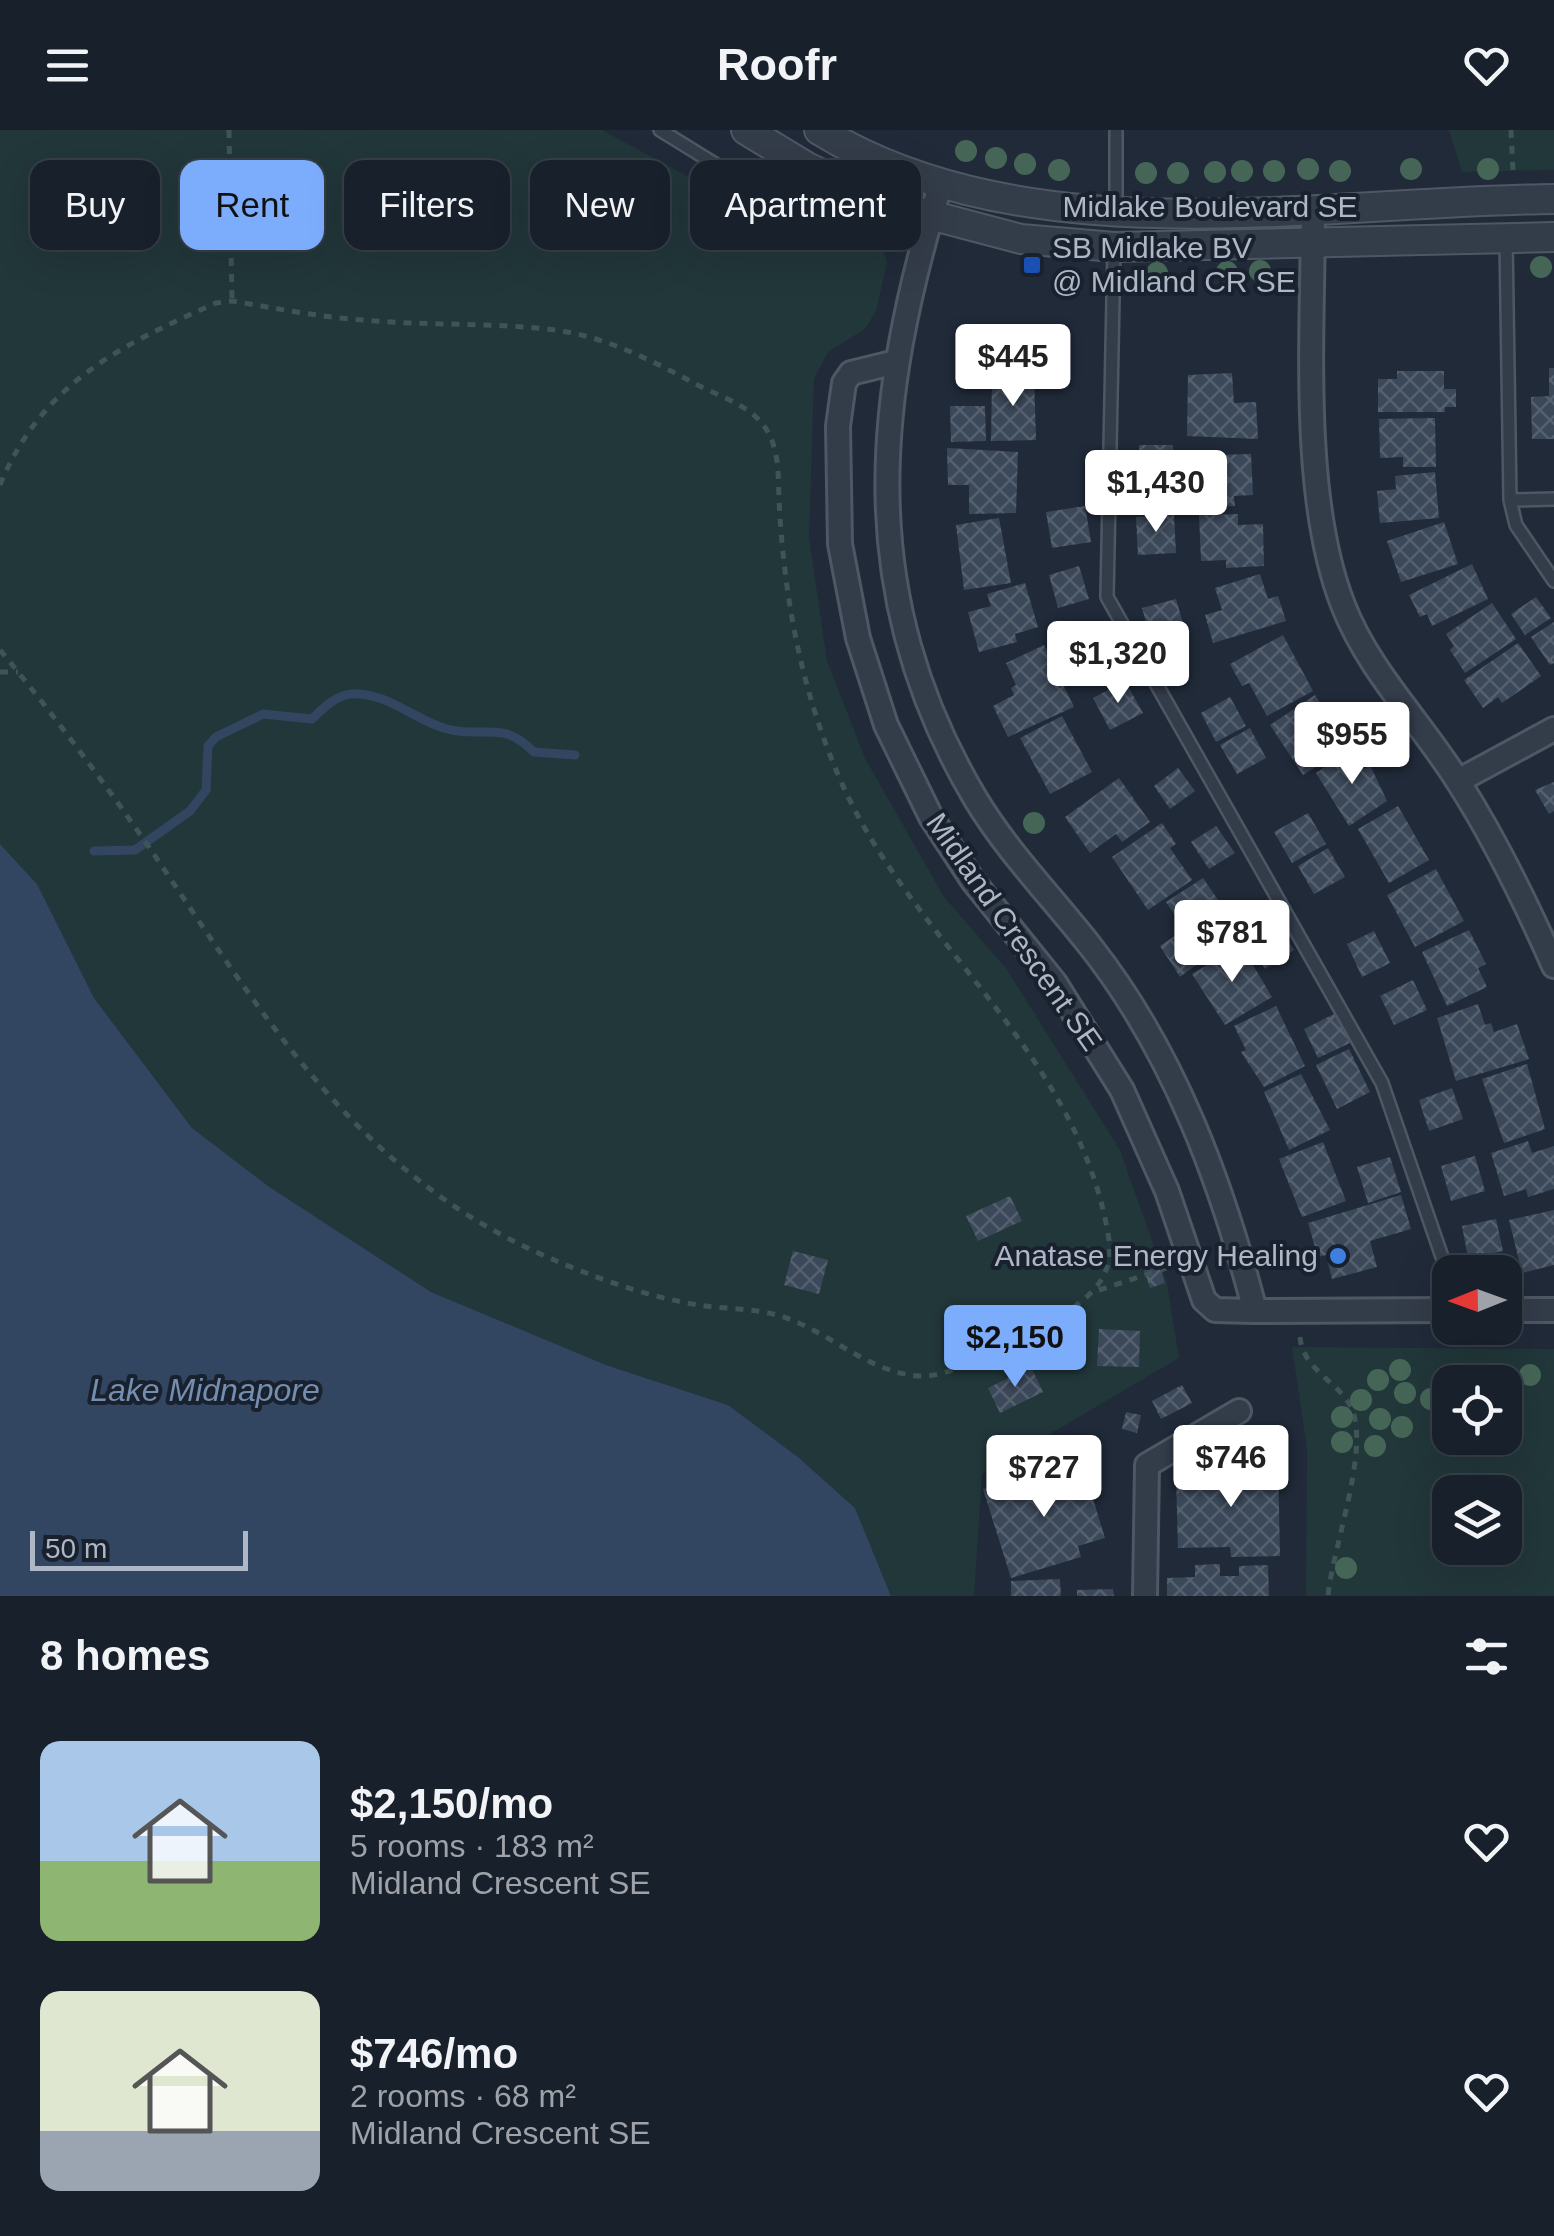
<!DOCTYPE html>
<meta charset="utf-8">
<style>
:root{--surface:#18202b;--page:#212833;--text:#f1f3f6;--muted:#9fa3a9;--line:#363e47;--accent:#7cadfc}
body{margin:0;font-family:Helvetica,sans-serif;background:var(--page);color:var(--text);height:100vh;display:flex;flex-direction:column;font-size:38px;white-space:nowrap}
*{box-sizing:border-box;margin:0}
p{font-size:32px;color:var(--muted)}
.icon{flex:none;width:55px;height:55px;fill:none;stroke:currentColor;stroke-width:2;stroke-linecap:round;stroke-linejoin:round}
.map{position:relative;height:1466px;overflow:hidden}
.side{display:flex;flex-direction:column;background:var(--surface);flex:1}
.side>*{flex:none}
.banner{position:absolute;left:30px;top:30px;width:1000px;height:90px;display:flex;gap:20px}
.needle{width:65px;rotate:269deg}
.buttons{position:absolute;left:1432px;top:1125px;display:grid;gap:20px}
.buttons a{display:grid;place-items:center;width:90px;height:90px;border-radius:20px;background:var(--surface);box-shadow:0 10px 40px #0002,0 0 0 2px var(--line);font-size:50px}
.scale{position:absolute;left:30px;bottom:25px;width:218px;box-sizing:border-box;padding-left:10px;border:5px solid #aeb7c6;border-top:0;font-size:28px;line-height:35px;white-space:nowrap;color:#aeb7c6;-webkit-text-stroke:8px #19212e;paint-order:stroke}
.price{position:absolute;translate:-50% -85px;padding:0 22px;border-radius:10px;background:#fff;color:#222;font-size:32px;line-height:65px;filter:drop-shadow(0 2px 5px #0008)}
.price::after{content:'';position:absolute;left:50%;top:60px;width:30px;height:22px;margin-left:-15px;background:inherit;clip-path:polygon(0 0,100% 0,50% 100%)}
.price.selected{background:var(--accent);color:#111}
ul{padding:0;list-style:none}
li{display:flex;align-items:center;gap:30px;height:250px;padding:0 40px}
li span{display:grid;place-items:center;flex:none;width:280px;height:200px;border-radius:20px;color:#555}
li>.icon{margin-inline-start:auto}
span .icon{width:120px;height:120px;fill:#fffc;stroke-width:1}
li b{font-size:42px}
h2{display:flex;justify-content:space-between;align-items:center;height:120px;padding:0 40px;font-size:42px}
.tag{padding:0 35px;border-radius:20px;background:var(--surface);box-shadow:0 10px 40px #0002,0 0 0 2px var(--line);font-size:35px;line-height:90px}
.tag.selected{background:var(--accent);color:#111}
header{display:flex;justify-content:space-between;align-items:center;height:130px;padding:0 40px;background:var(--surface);font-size:45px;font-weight:600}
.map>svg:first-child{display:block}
.park{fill:#22373a;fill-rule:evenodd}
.water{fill:#324561}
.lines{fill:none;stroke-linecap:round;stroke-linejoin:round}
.stream{stroke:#324561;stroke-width:9}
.building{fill:url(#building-cross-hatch)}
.service-casing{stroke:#4e5764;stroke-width:16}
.minor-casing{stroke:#4e5764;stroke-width:28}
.tertiary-casing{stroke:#4e5764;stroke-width:32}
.path{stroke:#3f5457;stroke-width:5;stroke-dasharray:8 8;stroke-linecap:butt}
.service{stroke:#333c49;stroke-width:11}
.minor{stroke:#333c49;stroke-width:22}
.tertiary{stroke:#333c49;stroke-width:28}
.tree{fill:#456657}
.transit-dot{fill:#1a4fb4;stroke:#19212e;stroke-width:4}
.shop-dot{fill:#3f7fe0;stroke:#19212e;stroke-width:4}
.labels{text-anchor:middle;stroke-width:8;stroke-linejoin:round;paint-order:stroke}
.street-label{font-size:30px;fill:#aeb7c6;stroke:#19212e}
.poi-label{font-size:30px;fill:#aeb7c6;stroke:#19212e;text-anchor:start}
.water-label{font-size:32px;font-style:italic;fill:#748eb0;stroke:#19212e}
</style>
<header><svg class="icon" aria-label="menu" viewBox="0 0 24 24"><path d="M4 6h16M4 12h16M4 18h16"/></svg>Roofr<svg class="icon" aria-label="heart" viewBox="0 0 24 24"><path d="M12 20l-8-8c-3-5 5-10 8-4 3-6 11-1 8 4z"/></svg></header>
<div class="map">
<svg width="1554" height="1466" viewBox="0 0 1554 1466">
<defs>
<pattern id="building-cross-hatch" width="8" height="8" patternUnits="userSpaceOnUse" patternTransform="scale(2.5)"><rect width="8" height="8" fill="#3b4859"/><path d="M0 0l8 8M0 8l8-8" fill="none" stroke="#55606f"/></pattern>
</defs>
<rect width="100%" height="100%" fill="#202a39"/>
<path class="park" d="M0 0H602L752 81 766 86 816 74 873 101 881 112 887 133 876 181 865 199 828 222 814 249 809 407 827 531 865 628 944 767 1006 838 1120 1020 1167 1153 1179 1228 982 1344 974 1466H891L855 1378 798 1327 728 1275 606 1235 431 1162 268 1056 192 998 94 868 37 754 0 714Z
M1449 0H1554V40L1462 42Z
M1292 1217 1554 1219V1466H1306L1307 1319ZM1505 1252V1308H1450V1252ZM1450 1362H1505V1418H1450Z"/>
<path class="water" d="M0 714 37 754 94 868 192 998 268 1056 431 1162 606 1235 728 1275 798 1327 855 1378 891 1466H0Z"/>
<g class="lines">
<path class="stream" d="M94 721 135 720 190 681 206 660 208 616 216 607 263 584 312 589C325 576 339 562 359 564 392 566 417 591 447 599 486 609 501 589 534 622L575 625"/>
</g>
<path class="building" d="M1549 238H1554V309H1532L1531 267 1549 266Z
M1397 241H1444V259H1456V277H1445V282H1378V249H1397Z
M1232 243 1234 273 1256 272 1258 309 1187 306 1188 245Z
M1034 247 1036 310 991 311 992 248Z
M950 276H985L986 311 951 312Z
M1435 288 1436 337H1403V327L1380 328 1379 289Z
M1139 315H1173L1174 348H1140Z
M947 318 1018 322 1016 383 969 384V355H948Z
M1251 324 1253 365 1234 366 1235 376 1187 378 1186 334 1213 333V325Z
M1435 342 1439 388 1380 393 1377 361 1396 359 1395 346Z
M1085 376 1091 412 1052 418 1046 382Z
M1174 384 1176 423 1138 425 1136 387Z
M1238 384V395L1263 394 1264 436 1226 438V430L1201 431 1199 385Z
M999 388 1011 453 964 460 956 395Z
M1444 392 1458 434 1401 452 1387 411Z
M1472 434 1488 469 1432 496 1427 484 1420 487 1409 465Z
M1079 436 1089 469 1058 478 1049 445Z
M1260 444 1268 469 1278 466 1286 491 1213 513 1205 485 1222 480 1215 458Z
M1025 453 1038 497 1015 504 1017 512 979 522 968 482 991 476 987 464Z
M1536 467 1551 488 1525 505 1511 484Z
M1176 469 1185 500 1151 510 1142 478Z
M1492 473 1516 509 1465 543 1450 520 1454 516 1446 504Z
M1554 492V533L1550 535 1531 507Z
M1283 505 1313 561 1267 586 1249 553 1242 556 1230 534Z
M1518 513 1541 546 1502 573 1498 567 1483 578 1464 550Z
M1044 515 1074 577 1008 607 993 576 1014 565 1011 558 1016 555 1006 533Z
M1125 551 1143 583 1110 600 1093 568Z
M1315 565 1334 594 1328 598 1342 620 1303 645 1270 595Z
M1230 567 1246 596 1216 612 1201 583Z
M1062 586 1092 642 1050 664 1020 608Z
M1250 598 1266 628 1237 644 1220 615Z
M1351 620 1364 639 1370 635 1387 671 1349 696 1316 643Z
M1178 638 1195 661 1170 679 1154 656Z
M1119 648 1150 692 1122 712 1116 704 1090 723 1065 687Z
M1554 652V681L1549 684 1535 660Z
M1398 676 1429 730 1389 753 1358 699Z
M1308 683 1326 714 1292 733 1274 702Z
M1162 693 1176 714 1170 718 1192 750 1148 780 1112 727Z
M1216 696 1235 723 1209 739 1191 712Z
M1328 718 1345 747 1314 764 1298 736Z
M1436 739 1464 791 1415 817 1387 765Z
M1203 748 1240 802 1180 847 1160 816 1179 803 1175 797 1180 793 1166 772Z
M1276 792 1294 820 1265 839 1247 811Z
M1469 800 1486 834 1478 838 1487 857 1447 876 1422 822Z
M1374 801 1390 833 1362 847 1347 814Z
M1241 815 1272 867 1225 895 1192 844Z
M1413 850 1427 880 1394 895 1380 866Z
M1478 874 1485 895 1491 893 1494 902 1517 894 1529 929 1456 951 1437 888Z
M1276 876 1305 936 1264 957 1241 922 1246 920 1234 896Z
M1336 883 1350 913 1318 928 1304 899Z
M1349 919 1370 962 1337 979 1316 935Z
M1527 934 1545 999 1504 1013 1482 949Z
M1301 944 1330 1000 1289 1020 1264 962Z
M1452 958 1463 989 1429 1001 1419 970Z
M1528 1011 1532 1023 1554 1016V1059L1528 1067 1526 1059 1504 1066 1491 1023Z
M1323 1012 1346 1071 1302 1087 1279 1029Z
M1475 1026 1485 1061 1451 1071 1441 1036Z
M1390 1027 1401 1062 1368 1073 1357 1037Z
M1401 1065 1411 1099 1370 1111 1377 1137 1332 1149 1326 1125 1318 1127 1308 1093Z
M1010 1066 1022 1091 978 1111 966 1086Z
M1554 1080V1135L1522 1143 1509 1090Z
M1496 1089 1503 1121 1468 1128 1462 1096Z
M793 1121 828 1130 819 1164 784 1155Z
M1157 1128 1165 1153 1150 1158 1142 1134Z
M1099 1199 1140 1201 1139 1237 1097 1236Z
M1031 1237 1043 1262 1000 1283 988 1258Z
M1182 1255 1192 1273 1161 1289 1152 1271Z
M1126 1282 1141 1285 1137 1303 1122 1299Z
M1278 1333 1280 1426 1231 1427 1230 1417 1178 1418 1176 1347 1204 1346V1335L1233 1334V1341H1249V1334Z
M1053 1336 1057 1349 1084 1340 1105 1408 1078 1416 1081 1427 1011 1448 983 1359 1011 1351 1015 1360 1032 1355 1029 1343Z
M1220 1434V1446H1239V1436L1268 1435 1269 1466H1167V1448L1195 1447V1435Z
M1060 1449 1061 1466H1011V1451Z
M1113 1459 1114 1466H1077V1460Z"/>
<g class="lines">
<defs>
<path id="service" d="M660 0 762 63 806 38
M1116 0V80
M1506 109 1510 370 1516 395 1554 451
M1114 119 1107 467 1382 953 1450 1150
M1510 370 1554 369"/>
<path id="minor" d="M941 53C874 271 854 464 975 668 1008 723 1052 767 1091 817 1174 923 1222 1053 1255 1181L1450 1180
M1313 81C1313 200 1300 365 1343 475 1369 542 1422 593 1459 653 1496 711 1526 773 1554 836
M896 232 851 243 844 253 838 296 840 414 858 508 886 595 931 687 973 751 1055 853 1122 960 1167 1061 1204 1170 1215 1180 1255 1181
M1458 651 1554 599
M1505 1180H1554
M1145 1466 1147 1335 1239 1281"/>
<path id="tertiary" d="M746 0 807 37 885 73 1021 109 1114 117 1554 107
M819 0C1029 129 1320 71 1554 69"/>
</defs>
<use href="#service" class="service-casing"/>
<use href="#minor" class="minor-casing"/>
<use href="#tertiary" class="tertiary-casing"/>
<path class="path" d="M229 0 232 171
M1511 0 1513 42
M0 355C42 253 121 215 216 173L232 171C275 178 319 187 363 190 426 196 492 192 555 200 603 206 649 229 692 252 712 263 740 272 756 287 780 309 778 341 779 370 784 469 802 565 843 656 916 816 1081 926 1109 1110 1117 1165 1057 1187 1016 1208 989 1221 952 1247 921 1246 867 1244 824 1196 773 1184 749 1178 723 1179 699 1175 647 1167 593 1147 545 1126 355 1043 262 883 151 720 104 652 53 584 0 520
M0 542H18
M1099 1160 1169 1137
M1300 1207C1303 1242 1343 1253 1353 1282 1368 1324 1333 1417 1328 1466"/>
<use href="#service" class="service"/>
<use href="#minor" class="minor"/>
<use href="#tertiary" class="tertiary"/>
</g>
<g class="tree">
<circle cx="966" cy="21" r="11"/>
<circle cx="996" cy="28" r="11"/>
<circle cx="1025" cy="34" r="11"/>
<circle cx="1308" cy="39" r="11"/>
<circle cx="1411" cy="39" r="11"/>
<circle cx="1488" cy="39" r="11"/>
<circle cx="1059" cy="40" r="11"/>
<circle cx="1242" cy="41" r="11"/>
<circle cx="1274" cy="41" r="11"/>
<circle cx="1340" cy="41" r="11"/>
<circle cx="1215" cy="42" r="11"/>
<circle cx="1146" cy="43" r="11"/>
<circle cx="1178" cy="43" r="11"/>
<circle cx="1541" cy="137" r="11"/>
<circle cx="1260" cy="141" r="11"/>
<circle cx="1227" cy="142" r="11"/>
<circle cx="1157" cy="143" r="11"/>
<circle cx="1034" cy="693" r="11"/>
<circle cx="1400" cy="1240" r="11"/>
<circle cx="1530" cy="1245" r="11"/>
<circle cx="1378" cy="1250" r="11"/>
<circle cx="1405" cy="1263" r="11"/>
<circle cx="1431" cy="1269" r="11"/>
<circle cx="1361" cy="1270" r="11"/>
<circle cx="1342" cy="1287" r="11"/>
<circle cx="1380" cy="1289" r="11"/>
<circle cx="1402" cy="1297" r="11"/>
<circle cx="1342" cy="1312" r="11"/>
<circle cx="1375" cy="1316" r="11"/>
<circle cx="1346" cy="1438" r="11"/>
</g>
<rect class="transit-dot" x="1022" y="125" width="20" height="20" rx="5"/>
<circle class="shop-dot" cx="1338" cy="1126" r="10"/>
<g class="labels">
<g class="street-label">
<text x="1210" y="87">Midlake Boulevard SE</text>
<text transform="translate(1014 802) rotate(55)" y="10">Midland Crescent SE</text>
</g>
<g class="poi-label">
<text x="1052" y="128">SB Midlake BV<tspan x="1052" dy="34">@ Midland CR SE</tspan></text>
<text x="1318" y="1136" text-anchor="end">Anatase Energy Healing</text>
</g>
<g class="water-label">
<text x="205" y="1271">Lake Midnapore</text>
</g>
</g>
</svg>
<div class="buttons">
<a><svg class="needle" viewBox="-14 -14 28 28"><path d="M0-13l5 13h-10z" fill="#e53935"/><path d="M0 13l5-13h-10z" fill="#9fa3a9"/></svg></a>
<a><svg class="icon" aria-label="locate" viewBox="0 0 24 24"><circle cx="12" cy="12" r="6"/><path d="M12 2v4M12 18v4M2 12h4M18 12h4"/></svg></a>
<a><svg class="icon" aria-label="layers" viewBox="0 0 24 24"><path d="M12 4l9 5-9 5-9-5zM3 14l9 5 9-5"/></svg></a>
</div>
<div class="scale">50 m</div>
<b class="price" style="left:1013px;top:279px">$445</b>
<b class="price" style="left:1156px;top:405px">$1,430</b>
<b class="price" style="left:1118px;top:576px">$1,320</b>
<b class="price" style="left:1352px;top:657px">$955</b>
<b class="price" style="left:1232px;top:855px">$781</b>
<b class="price selected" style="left:1015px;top:1260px">$2,150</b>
<b class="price" style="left:1231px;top:1380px">$746</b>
<b class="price" style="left:1044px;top:1390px">$727</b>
<div class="banner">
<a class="tag">Buy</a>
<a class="tag selected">Rent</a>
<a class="tag">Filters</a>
<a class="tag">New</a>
<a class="tag">Apartment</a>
</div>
</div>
<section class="side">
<h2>8 homes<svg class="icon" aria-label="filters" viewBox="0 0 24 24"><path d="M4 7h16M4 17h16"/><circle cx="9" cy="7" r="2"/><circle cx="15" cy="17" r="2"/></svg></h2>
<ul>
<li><span style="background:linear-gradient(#a9c7e8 60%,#8fb573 0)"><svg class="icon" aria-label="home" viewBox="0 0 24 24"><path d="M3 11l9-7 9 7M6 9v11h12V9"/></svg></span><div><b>$2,150/mo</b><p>5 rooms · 183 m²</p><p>Midland Crescent SE</p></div><svg class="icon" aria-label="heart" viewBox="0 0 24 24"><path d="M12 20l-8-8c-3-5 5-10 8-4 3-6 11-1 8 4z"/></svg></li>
<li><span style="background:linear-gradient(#dfe7d0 70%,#9aa5b1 0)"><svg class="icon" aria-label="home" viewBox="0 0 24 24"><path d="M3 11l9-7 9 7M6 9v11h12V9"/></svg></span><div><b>$746/mo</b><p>2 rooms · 68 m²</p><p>Midland Crescent SE</p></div><svg class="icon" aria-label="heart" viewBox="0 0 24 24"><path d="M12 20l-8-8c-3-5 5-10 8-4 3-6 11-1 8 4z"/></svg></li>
</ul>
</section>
